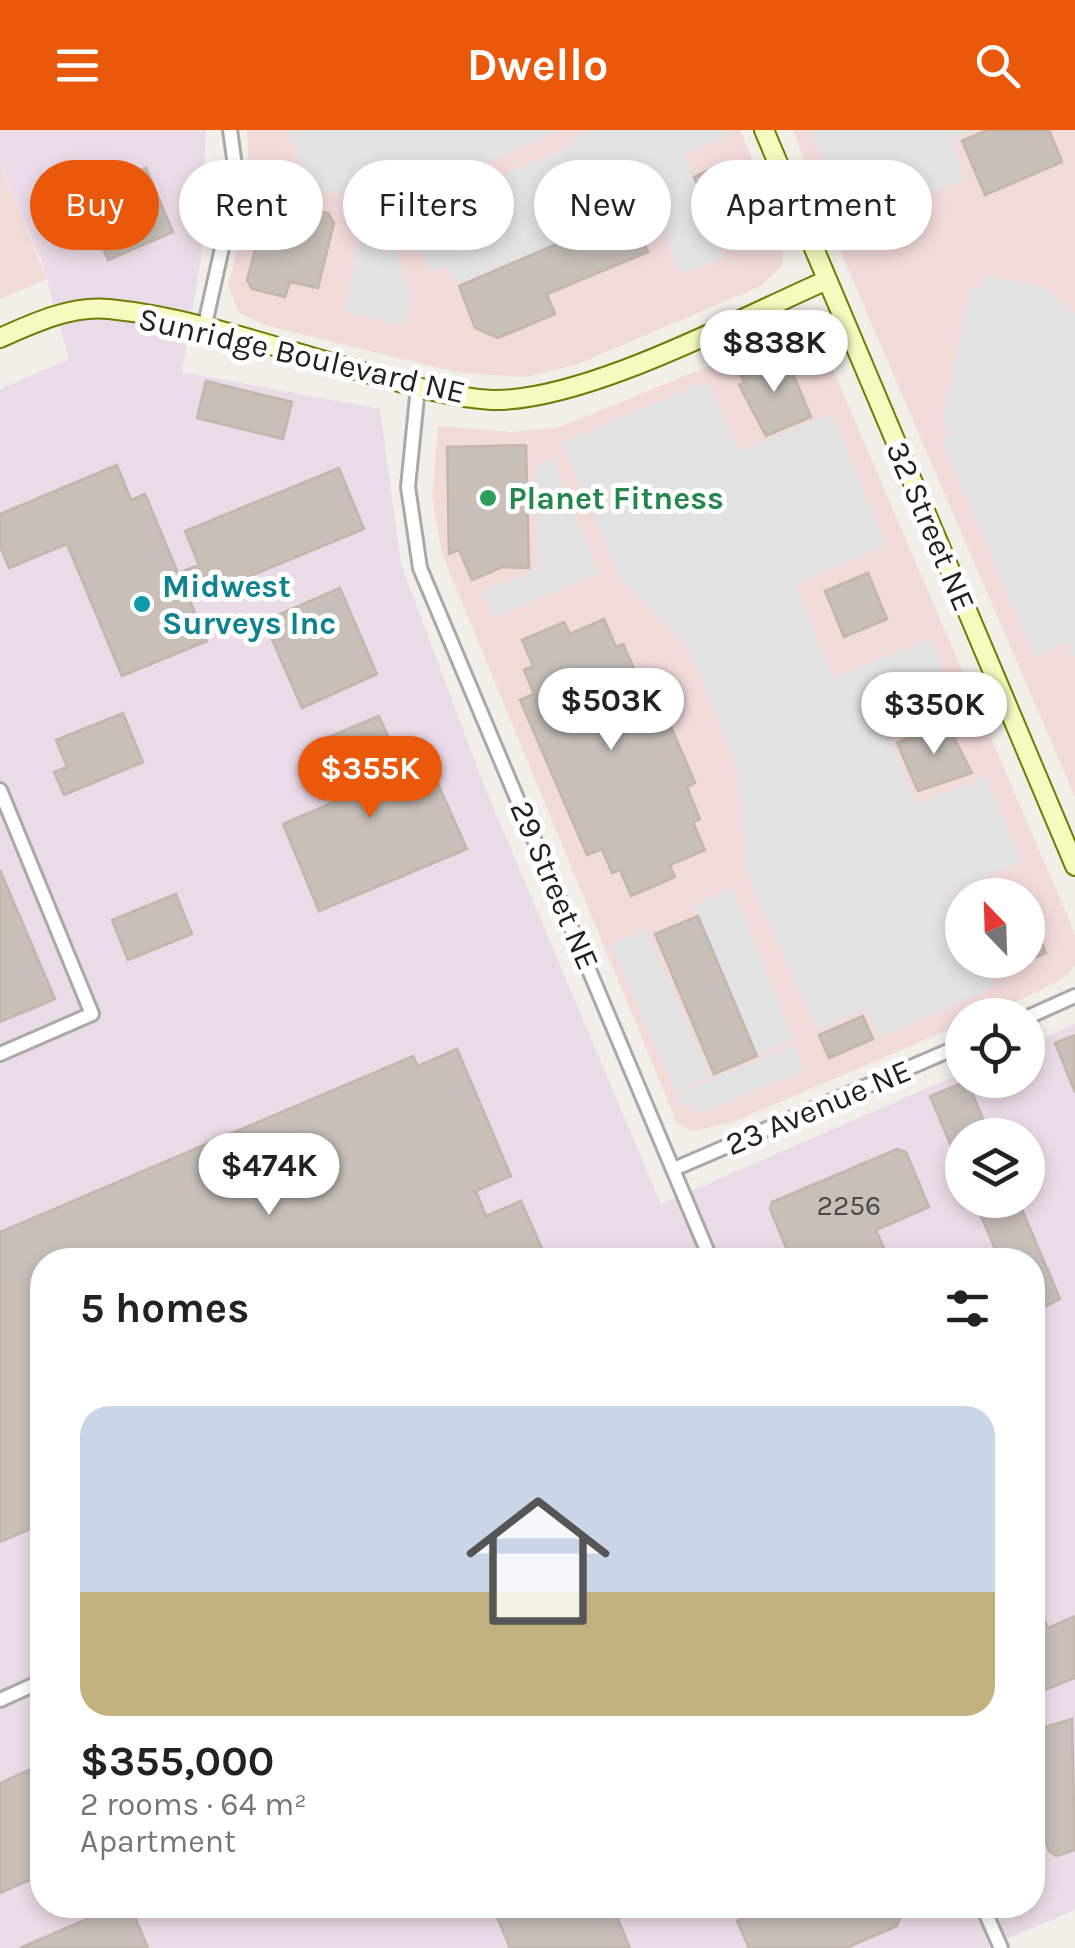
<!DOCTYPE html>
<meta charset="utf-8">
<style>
:root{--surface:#fff;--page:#f2f2f2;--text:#222;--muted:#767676;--accent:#ea580c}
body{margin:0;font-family:Karla,sans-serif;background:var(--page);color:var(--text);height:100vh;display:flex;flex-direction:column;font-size:38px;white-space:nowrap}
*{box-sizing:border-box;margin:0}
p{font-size:32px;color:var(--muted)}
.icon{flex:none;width:55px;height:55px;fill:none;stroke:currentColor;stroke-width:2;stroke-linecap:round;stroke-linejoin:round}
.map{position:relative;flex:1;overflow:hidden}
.sheet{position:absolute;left:30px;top:1118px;width:1015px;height:670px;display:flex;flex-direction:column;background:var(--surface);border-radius:40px;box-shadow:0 5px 15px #0003}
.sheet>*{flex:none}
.guide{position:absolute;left:30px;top:30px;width:1015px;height:90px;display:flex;gap:20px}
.needle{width:65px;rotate:337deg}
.tools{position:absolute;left:945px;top:748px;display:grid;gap:20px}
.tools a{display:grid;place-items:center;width:100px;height:100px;border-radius:50%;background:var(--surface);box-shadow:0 5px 15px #0003;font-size:50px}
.price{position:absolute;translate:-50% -85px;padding:0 22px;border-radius:35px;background:#fff;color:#222;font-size:32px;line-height:65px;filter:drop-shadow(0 2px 5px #0008)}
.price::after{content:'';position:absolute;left:50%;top:60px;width:30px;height:22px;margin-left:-15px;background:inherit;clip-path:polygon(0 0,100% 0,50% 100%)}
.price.selected{background:var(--accent);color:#fff}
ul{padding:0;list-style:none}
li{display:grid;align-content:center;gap:20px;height:530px;padding:0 50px}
li span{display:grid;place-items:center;height:310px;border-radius:30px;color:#555}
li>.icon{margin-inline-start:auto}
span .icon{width:180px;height:180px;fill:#fffc;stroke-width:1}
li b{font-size:42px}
h2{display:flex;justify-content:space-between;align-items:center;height:120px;padding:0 50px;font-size:42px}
.tag{padding:0 35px;border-radius:45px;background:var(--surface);box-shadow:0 5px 15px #0003;font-size:35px;line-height:90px}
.tag.selected{background:var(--accent);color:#fff}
header{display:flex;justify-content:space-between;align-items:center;height:130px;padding:0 50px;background:var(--accent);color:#fff;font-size:45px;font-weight:700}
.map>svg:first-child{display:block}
.commercial{fill:#f2dad9;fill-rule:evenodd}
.industrial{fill:#ebdbe8;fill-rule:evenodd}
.parking{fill:#e2e2e2}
.building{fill:#c7bfb8;stroke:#c4b6ab;stroke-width:2.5}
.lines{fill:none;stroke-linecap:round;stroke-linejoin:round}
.street-casing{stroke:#a9a9a9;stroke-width:18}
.secondary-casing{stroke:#707d05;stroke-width:22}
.street{stroke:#fff;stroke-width:12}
.secondary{stroke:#f7fabf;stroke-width:18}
.leisure-dot{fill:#2e9e5b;stroke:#fff;stroke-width:4}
.culture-dot{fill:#0f9aa8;stroke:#fff;stroke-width:4}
.labels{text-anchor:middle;stroke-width:10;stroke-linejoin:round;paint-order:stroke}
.number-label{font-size:28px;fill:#4b4948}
.street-label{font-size:32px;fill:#222;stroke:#fff}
.leisure-label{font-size:32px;font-weight:bold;fill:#27864d;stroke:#fff;text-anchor:start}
.culture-label{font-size:32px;font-weight:bold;fill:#0d838f;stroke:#fff;text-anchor:start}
</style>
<header><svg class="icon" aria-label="menu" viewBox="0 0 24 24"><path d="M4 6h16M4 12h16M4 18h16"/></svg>Dwello<svg class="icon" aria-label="search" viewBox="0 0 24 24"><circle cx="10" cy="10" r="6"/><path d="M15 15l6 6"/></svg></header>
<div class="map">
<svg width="1075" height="1818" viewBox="0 0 1075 1818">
<rect width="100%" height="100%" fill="#f2efe9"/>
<path class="commercial" d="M247 0H740L785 106 782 136 761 156 578 234 525 247 461 243 268 196 239 183 228 156 250 67Z
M793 0H1075V667L829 95Z
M0 32 47 149 0 169Z
M797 200 821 212 1068 787 1075 806V835L1065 847 1031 865 985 885H962V894L731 993 692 1001 677 993 442 424 432 366 438 296 512 302 560 297ZM962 765H1028V830H962Z"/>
<path class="industrial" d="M0 0H206L201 129 182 242 380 279 401 434 486 660 661 1074 962 943V950H1028V915L1075 894V1780L986 1818H0V259L69 229 42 132 0 32ZM962 1005H1028V1070H962ZM42 1130H1032V1775H42Z"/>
<path class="parking" d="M288 0H561L390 74 312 59Z
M583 0H728L730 5 685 24 725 127 681 144 652 73 459 156 447 136 431 142 407 86 569 17Z
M810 0H976L953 10 947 2 966 49 863 94 858 82 847 87Z
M360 101 392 109 411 166 405 196 345 182Z
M985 145 1044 157 1075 184V526H1070L1072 514 1066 512 1036 529 941 308 952 303 942 296 971 155 982 157Z
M707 251 739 321 831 283 887 415 796 454 833 548 930 508 960 581 890 611 917 674 986 646 1021 732 956 760 962 775V830H985L997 857 880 907 866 879 817 900 746 741 739 644 712 573 688 519 618 444 562 312Z
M552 328 599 443 494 488 482 462 539 438 536 335Z
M733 758 793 909 757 926 692 776Z
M646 799 711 947 676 962 611 814Z
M795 914 804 941 698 984 691 976 682 978 677 965Z"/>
<path class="building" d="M987 0H1049L1062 32 985 65 962 11Z
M719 36 743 91 718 102 694 47Z
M146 38 173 102 108 130 81 67Z
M268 71 328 83 334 93 318 158 290 152 285 167 252 159 247 150Z
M631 82 648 122 547 164 555 184 498 208 475 198 459 156Z
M786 227 811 287 766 306 739 255 744 253 737 237 752 231 756 240Z
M206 251 292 272 283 309 197 288Z
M526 315 529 438 502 437 472 450 459 420 449 424 447 317Z
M117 335 131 370 145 364 178 443 199 435 185 401 339 338 364 399 190 471 207 511 122 546 67 414 9 438 0 416V384Z
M868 443 887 489 844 507 825 461Z
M340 458 377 544 302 578 264 491Z
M604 489 616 517 623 514 638 547 648 542 695 653 687 657 700 689 693 692 705 720 670 735 675 747 631 766 620 740 612 743 602 719 587 725 520 570 534 564 524 540 533 536 522 510 564 492 570 504Z
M123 583 143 632 64 665 54 642 67 637 56 610Z
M379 586 414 665 438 654 467 719 319 781 283 694 341 669 317 612Z
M946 592 972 643 918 661 897 613Z
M0 740 55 869 0 892Z
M176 764 192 804 128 830 112 790Z
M1028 778 1046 823 998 843 993 830H1028Z
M698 786 757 926 714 944 655 804Z
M863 886 873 909 829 928 819 905Z
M1075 905V962L1055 913Z
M457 919 511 1046 476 1061 486 1086 521 1071 547 1130H42V1394L0 1412V1102L413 926 418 936Z
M967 951 990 1005H962V1042L930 966Z
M897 1019 906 1022 929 1077 876 1100 889 1130H791L770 1079 772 1072Z
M974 1070H1018L1060 1169 1032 1183V1130H1000Z
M1032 1462 1048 1498 1075 1486V1548L1032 1565Z
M1072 1589 1075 1720 1056 1726 1049 1721 1032 1671V1601Z
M42 1634V1745L0 1763V1653Z
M119 1775H130L148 1818H20Z
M492 1775H612L630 1818H510Z
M776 1775H897L901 1785 897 1796 846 1818H749L737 1791Z"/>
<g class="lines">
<defs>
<path id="street" d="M204 199 237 50 230 0
M418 257 408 357 420 438 711 1130
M0 660 92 884 0 924
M1028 887 1075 866
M674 1039 962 915
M0 1570 42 1551
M982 1775 1001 1818"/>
<path id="secondary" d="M764 0 1075 736
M0 208C33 193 72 175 109 179 198 188 288 222 374 245 412 256 453 268 492 270 584 272 738 189 825 151"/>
</defs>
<use href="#street" class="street-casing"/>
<use href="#secondary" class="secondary-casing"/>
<use href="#street" class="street"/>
<use href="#secondary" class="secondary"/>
</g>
<circle class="leisure-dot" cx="488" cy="368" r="10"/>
<circle class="culture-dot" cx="142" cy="474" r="10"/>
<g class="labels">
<g class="number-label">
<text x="849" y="1085">2256</text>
</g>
<g class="street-label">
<text transform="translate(302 225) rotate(13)" y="11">Sunridge Boulevard NE</text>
<text transform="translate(931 396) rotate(67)" y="11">32 Street NE</text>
<text transform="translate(555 755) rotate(67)" y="11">29 Street NE</text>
<text transform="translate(818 977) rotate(-23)" y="11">23 Avenue NE</text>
</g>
<g class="leisure-label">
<text x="508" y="379">Planet Fitness</text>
</g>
<g class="culture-label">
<text x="162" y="467">Midwest<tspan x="162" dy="37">Surveys Inc</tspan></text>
</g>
</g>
</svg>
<div class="tools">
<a><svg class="needle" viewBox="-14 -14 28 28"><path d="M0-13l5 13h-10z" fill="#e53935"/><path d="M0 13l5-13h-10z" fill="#767676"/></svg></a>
<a><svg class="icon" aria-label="locate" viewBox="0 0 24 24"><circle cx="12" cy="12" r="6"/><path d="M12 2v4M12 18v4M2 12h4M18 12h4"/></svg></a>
<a><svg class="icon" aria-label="layers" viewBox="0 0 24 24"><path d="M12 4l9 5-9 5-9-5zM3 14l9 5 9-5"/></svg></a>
</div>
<b class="price" style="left:774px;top:265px">$838K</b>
<b class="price" style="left:611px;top:623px">$503K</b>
<b class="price" style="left:934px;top:627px">$350K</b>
<b class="price selected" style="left:370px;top:691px">$355K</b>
<b class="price" style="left:269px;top:1088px">$474K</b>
<div class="guide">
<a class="tag selected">Buy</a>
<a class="tag">Rent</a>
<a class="tag">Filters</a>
<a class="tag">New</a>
<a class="tag">Apartment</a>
</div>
<section class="sheet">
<h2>5 homes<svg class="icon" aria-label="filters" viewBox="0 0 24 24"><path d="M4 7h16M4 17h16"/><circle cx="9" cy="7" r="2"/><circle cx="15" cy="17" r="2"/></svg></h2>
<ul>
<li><span style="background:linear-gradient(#c9d6e8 60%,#c2b280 0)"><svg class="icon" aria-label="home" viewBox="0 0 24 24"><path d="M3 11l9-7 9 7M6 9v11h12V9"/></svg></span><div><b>$355,000</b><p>2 rooms · 64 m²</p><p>Apartment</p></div></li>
</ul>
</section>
</div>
